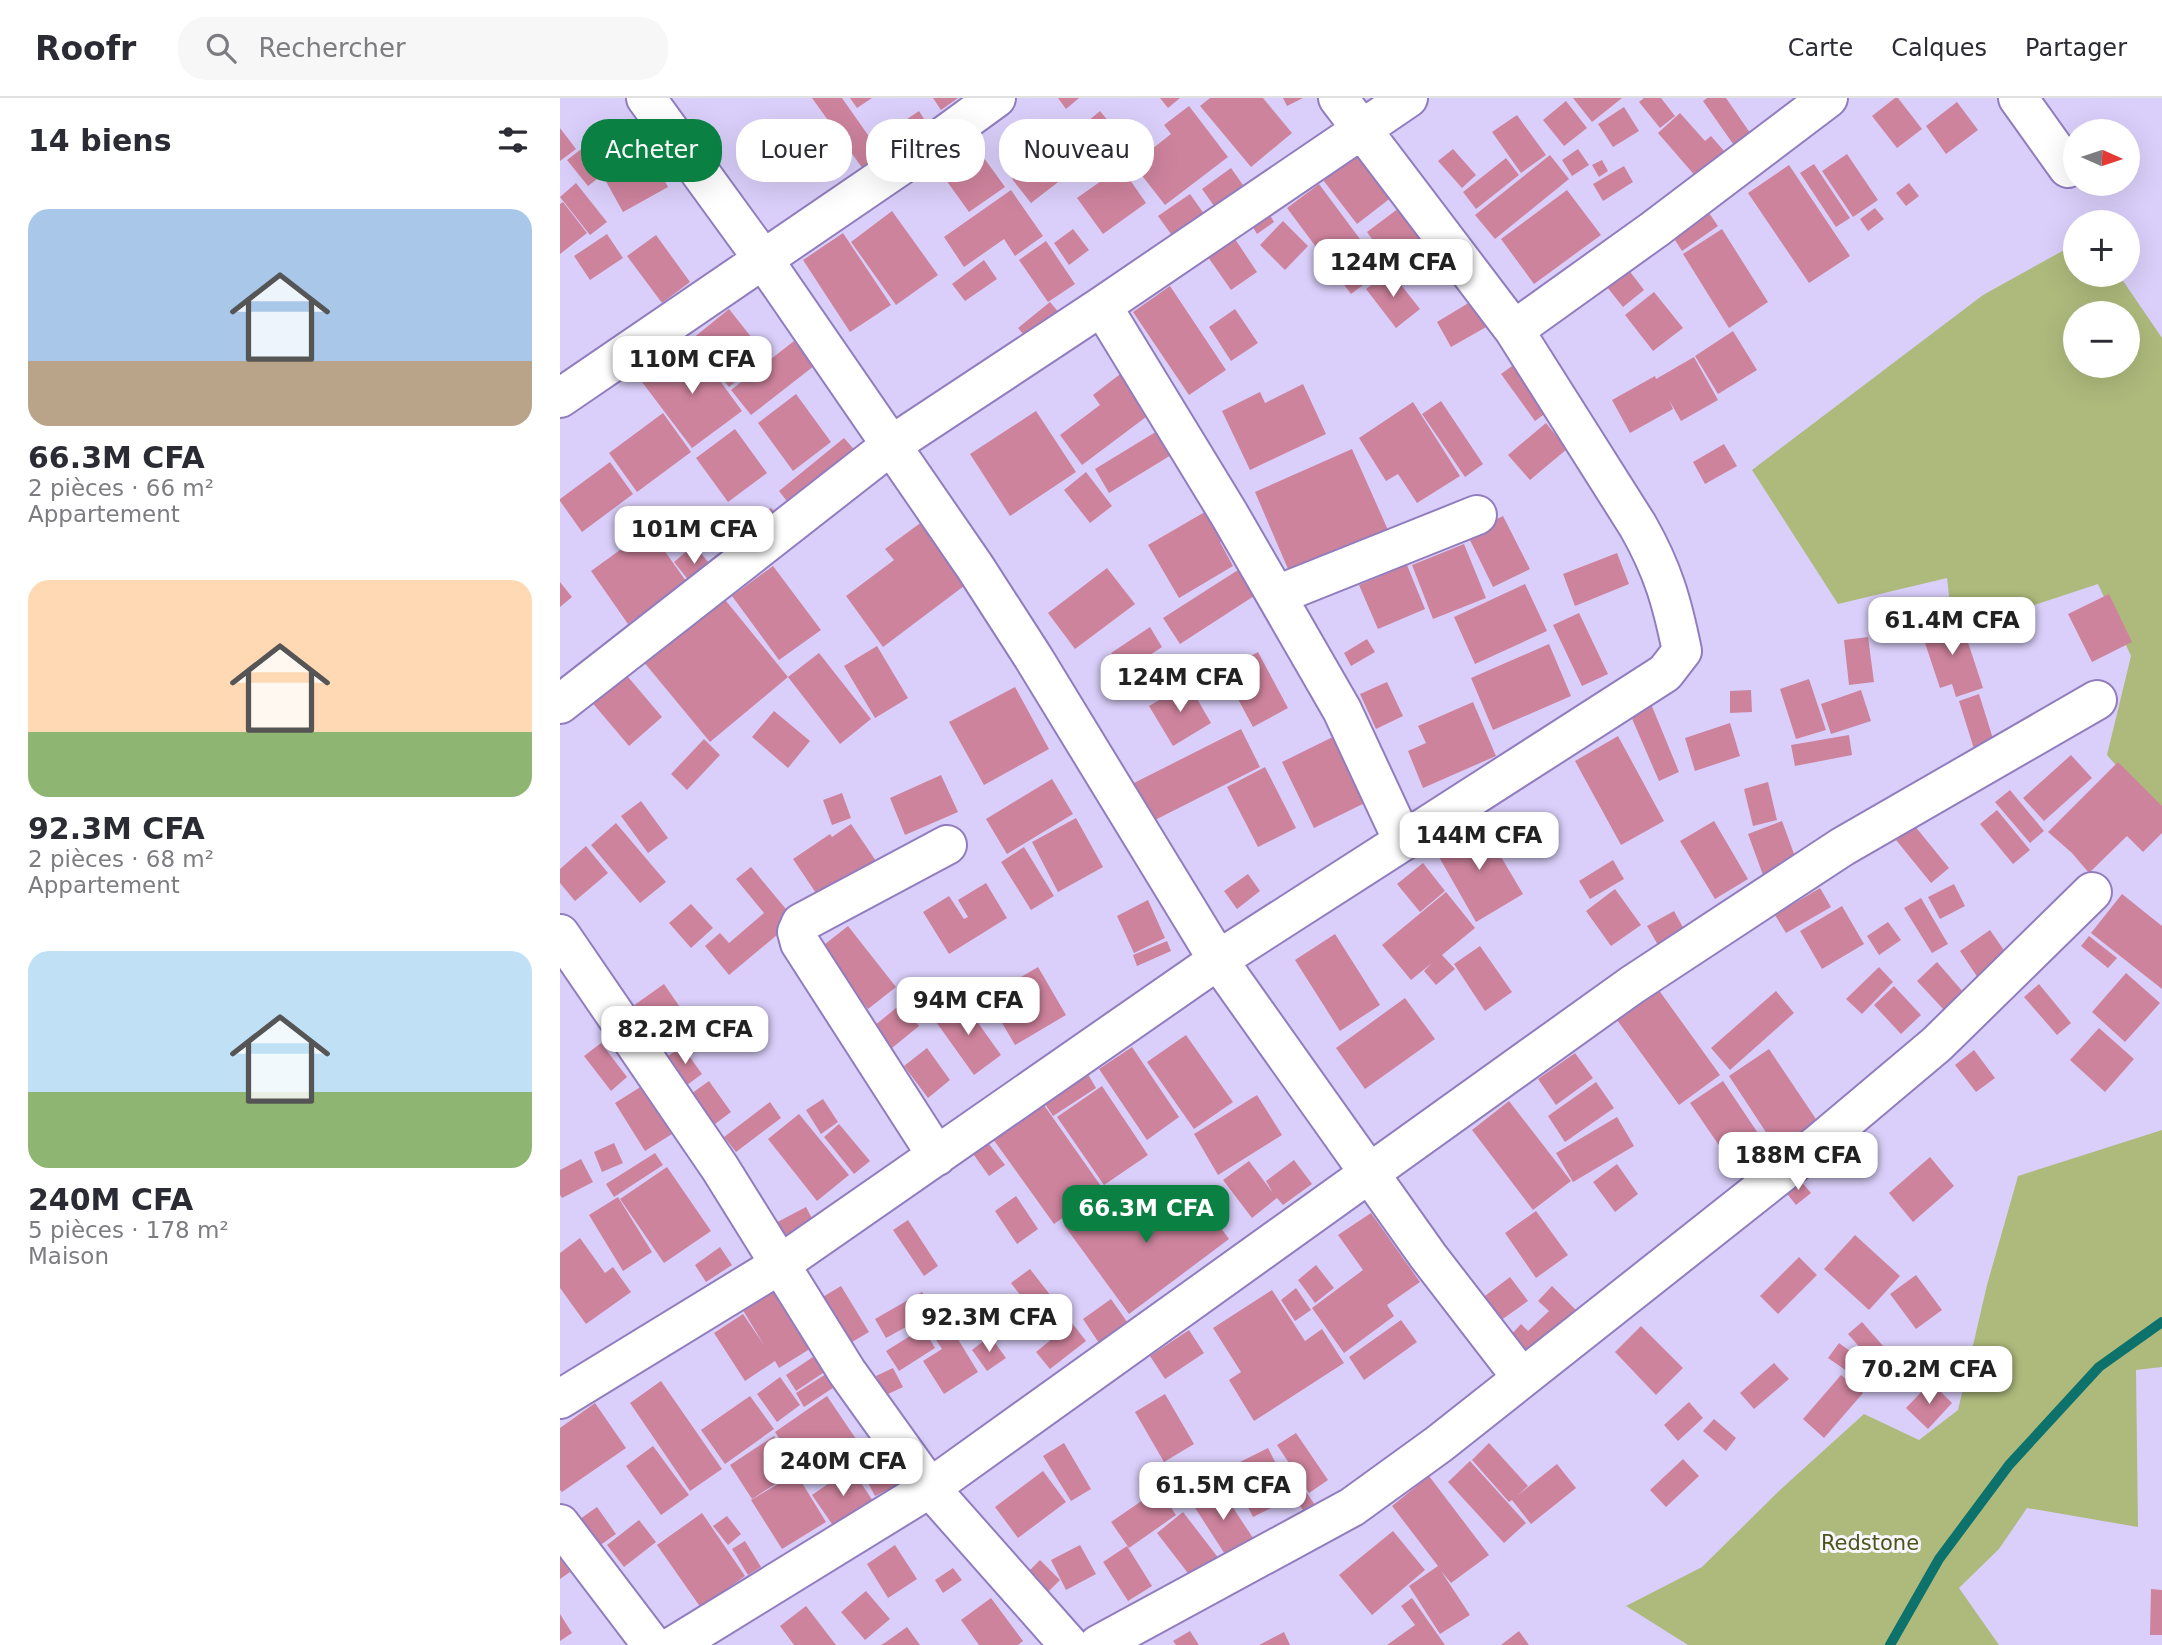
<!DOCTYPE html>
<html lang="fr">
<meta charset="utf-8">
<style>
:root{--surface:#fff;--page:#f7f7f7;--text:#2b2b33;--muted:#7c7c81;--line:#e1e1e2;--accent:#0b8043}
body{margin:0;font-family:"DejaVu Sans",sans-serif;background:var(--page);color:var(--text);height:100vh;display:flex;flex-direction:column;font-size:26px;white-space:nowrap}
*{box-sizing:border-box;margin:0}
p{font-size:23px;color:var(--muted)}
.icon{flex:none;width:38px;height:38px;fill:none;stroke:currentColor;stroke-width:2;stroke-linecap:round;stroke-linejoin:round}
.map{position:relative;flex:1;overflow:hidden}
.sheet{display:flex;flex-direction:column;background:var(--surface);width:560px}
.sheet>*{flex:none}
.guide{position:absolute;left:21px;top:21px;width:665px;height:63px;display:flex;gap:14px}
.needle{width:46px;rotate:93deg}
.fabs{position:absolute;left:1503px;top:21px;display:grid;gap:14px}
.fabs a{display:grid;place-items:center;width:77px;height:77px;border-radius:50%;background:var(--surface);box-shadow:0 7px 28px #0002;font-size:35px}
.price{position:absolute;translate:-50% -60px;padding:0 16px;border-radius:14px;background:#fff;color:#222;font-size:23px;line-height:46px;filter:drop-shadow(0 2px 4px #0008)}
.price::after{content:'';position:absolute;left:50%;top:42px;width:21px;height:16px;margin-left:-10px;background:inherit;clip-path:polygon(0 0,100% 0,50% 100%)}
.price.selected{background:var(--accent);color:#fff}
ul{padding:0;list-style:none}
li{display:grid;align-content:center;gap:14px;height:371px;padding:0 28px}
li span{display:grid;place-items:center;height:217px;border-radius:21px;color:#555}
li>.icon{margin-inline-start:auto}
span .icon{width:126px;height:126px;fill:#fffc;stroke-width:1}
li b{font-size:30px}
h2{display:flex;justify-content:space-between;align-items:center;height:84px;padding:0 28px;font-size:30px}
.pill{padding:0 24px;border-radius:28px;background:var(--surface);box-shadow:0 7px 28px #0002;font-size:24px;line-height:63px}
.pill.selected{background:var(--accent);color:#fff}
header{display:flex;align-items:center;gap:42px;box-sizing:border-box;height:98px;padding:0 35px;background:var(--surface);border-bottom:2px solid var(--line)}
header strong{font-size:33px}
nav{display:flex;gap:38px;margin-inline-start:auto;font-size:24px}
.search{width:490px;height:63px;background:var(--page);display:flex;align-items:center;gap:18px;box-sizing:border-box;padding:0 24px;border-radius:28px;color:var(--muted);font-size:26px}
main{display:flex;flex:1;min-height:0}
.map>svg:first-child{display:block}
.green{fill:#aeba7c;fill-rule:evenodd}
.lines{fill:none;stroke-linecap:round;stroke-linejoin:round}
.stream{stroke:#0c726b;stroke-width:10}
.building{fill:#ce839d}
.minor-casing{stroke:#917dbe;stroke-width:42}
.minor{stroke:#fff;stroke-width:38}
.labels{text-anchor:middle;stroke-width:6;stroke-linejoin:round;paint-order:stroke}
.park-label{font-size:21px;fill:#4c5517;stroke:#f8f6fe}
</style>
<header>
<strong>Roofr</strong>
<div class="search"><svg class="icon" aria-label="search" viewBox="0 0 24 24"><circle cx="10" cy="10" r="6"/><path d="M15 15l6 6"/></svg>Rechercher</div>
<nav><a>Carte</a><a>Calques</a><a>Partager</a></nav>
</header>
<main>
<section class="sheet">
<h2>14 biens<svg class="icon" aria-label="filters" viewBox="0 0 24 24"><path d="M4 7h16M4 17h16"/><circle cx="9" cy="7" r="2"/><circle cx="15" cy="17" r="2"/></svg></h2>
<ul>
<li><span style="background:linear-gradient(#a9c7e8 70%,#b9a48a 0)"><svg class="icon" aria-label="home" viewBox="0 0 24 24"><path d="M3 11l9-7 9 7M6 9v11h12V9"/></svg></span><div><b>66.3M CFA</b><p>2 pièces · 66 m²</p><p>Appartement</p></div></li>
<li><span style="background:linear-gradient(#ffd9b3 70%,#8fb573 0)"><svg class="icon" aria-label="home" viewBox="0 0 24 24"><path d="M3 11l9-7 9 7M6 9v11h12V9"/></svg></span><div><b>92.3M CFA</b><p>2 pièces · 68 m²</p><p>Appartement</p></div></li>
<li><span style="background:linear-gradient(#bfe0f5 65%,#8fb573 0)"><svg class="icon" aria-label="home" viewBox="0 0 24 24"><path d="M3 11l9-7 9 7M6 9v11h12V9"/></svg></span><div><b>240M CFA</b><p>5 pièces · 178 m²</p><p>Maison</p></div></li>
</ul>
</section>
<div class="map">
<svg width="1602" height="1547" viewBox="0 0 1602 1547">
<rect width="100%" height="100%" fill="#dacffa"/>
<path class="green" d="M1515 146 1516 177H1559L1602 240V720L1547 657 1571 558 1538 486 1393 534 1387 480 1278 506 1192 372 1423 197ZM1516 215H1568V268H1516Z
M1602 1032V1269L1576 1272 1578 1429 1467 1410 1439 1451 1399 1490 1439 1547H1128L1066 1508 1142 1469 1221 1391 1304 1316 1359 1342 1398 1312 1427 1187 1458 1078Z"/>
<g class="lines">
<path class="stream" d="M1330 1547 1379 1461 1449 1367 1539 1269 1602 1224"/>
</g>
<path class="building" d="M252 0H282L322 57 303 71Z
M290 0H312L297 10Z
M373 0H398L381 12Z
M498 0H519L506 11Z
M600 0H620L608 10Z
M650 0H703L732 35 691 69 640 8Z
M723 0H743L727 8Z
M1013 0H1062L1032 24Z
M1084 0H1101L1115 18 1100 30 1079 4Z
M1147 0H1166L1195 42 1178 53 1143 3Z
M1335 0H1338L1362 31 1337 50 1312 18Z
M1006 3 1027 30 1004 48 983 22Z
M1397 4 1418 32 1386 56 1366 28Z
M629 8 668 59 605 107 573 66 611 36 604 27Z
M1064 9 1079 33 1053 49 1038 26Z
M359 13 371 32 355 42 344 23Z
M540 13 558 35 521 66 503 44Z
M1120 15 1145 43 1151 38 1165 54 1137 80 1098 35Z
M957 17 986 57 961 75 932 34Z
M202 26 219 50 195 67 179 43Z
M0 30 16 51 0 63Z
M403 31 445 89 409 114 368 57Z
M29 45 50 71 28 88 7 62Z
M115 45 130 70 110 83 94 58Z
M807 47 841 92 797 126 763 82Z
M893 51 916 77 902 90 878 63Z
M1018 51 1029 67 1012 78 1002 62Z
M89 53 108 89 63 114 43 78Z
M487 53 506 78 471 105 452 81Z
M1287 56 1318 102 1293 119 1262 73Z
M990 57 1009 81 935 141 915 117Z
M946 60 959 77 916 111 903 94Z
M1042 62 1048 73 1039 79 1032 67Z
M1254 66 1290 120 1276 129 1240 75Z
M1229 67 1290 158 1249 185 1188 95Z
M1064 68 1073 84 1043 103 1033 86Z
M561 69 586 105 543 136 517 100Z
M671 70 688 94 659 115 642 91Z
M16 85 47 124 30 137 0 99Z
M1349 85 1359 98 1346 108 1336 95Z
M759 86 823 172 791 196 727 110Z
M451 92 483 138 455 158 444 141 404 169 384 139Z
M1007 92 1041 137 974 186 941 141Z
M630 96 652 127 621 150 598 118Z
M851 101 874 133 830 166 807 134Z
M3 104 27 135 0 156V106Z
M1315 110 1324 121 1308 133 1300 121Z
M332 113 378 177 336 207 291 144Z
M708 114 714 124 697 136 691 126Z
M1149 115 1158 128 1122 153 1113 139Z
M723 123 748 148 725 172 700 147Z
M513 131 529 152 509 167 494 145Z
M1162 131 1208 204 1169 230 1123 156Z
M283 135 331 207 290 234 243 162Z
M47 136 63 160 30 182 14 158Z
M96 137 130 184 102 205 67 158Z
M675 141 697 174 671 192 648 159Z
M486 143 515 186 488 204 459 162Z
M424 162 437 181 405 203 392 186Z
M1068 171 1084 192 1063 209 1047 189Z
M830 173 860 211 836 230 806 191Z
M610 188 666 272 629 297 573 214Z
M1094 194 1123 230 1093 253 1065 217Z
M920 198 935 224 891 249 877 224Z
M490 204 506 223 474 249 458 230Z
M169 211 207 259 169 289 132 241Z
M675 211 698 245 671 263 649 229Z
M1173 233 1197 272 1158 296 1135 258Z
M234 243 254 268 191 317 171 292Z
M133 246 182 313 132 350 82 284Z
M1134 259 1158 302 1121 323 1109 302 1113 311 1070 335 1052 302 1095 278 1096 281Z
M963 260 998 306 975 323 941 276Z
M568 270 598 310 522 367 500 337 540 307 533 297Z
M743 286 766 336 690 372 662 313 700 294 705 305Z
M236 296 271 344 233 373 198 325Z
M881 303 923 366 905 379 862 316Z
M853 304 900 378 857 405 838 376 826 383 799 340Z
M476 313 516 374 450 418 410 356Z
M103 315 131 354 77 394 49 355Z
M986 325 1007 351 970 382 948 357Z
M607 327 621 351 549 395 535 371Z
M175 331 207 375 168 404 136 360Z
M284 340 299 357 233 411 219 393Z
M1164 346 1177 368 1145 386 1133 364Z
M792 351 832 441 734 485 695 394Z
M50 364 73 396 22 434 0 403V401Z
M526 374 552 408 530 425 504 392Z
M655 408 672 437 660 444 673 468 619 500 588 447Z
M211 410 217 417 201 432 194 424Z
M374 415 406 459 391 469 404 488 323 549 286 498 334 462 325 451Z
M943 418 970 471 933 489 907 436Z
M89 431 126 483 68 526 31 473Z
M904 446 926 500 873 521 852 467Z
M134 447 154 471 133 488 114 464Z
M1057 455 1069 486 1015 508 1003 476Z
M692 463 708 489 620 546 603 520Z
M847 467 865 511 818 531 799 487Z
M213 468 261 532 219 562 172 498Z
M547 470 575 506 515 551 488 515Z
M0 484 12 499 0 509Z
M965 486 987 533 915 566 894 519Z
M1549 496 1572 544 1532 564 1508 516Z
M162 498 228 579 150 644 83 563Z
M1019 515 1048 576 1022 588 993 527Z
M1400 520 1423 590 1396 599 1392 586 1380 590 1361 533Z
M590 529 602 549 564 574 551 555Z
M1308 539 1314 584 1289 587 1284 542Z
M807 541 815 554 791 568 784 555Z
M989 546 1011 598 933 632 911 580Z
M317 548 348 600 315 620 284 568Z
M698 554 728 610 693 629 663 573Z
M259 555 311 621 280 646 228 579Z
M63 573 102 619 69 648 30 602Z
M1249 581 1266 632 1236 641 1220 591Z
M827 584 843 618 816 631 800 596Z
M628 585 651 625 613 648 589 608Z
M455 589 489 651 424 687 389 624Z
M1191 592 1192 614 1170 615V593Z
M1301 592 1311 623 1271 636 1261 606Z
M1419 596 1435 647 1415 654 1399 603Z
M913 604 936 658 863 690 848 653 866 645 858 628Z
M1091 606 1119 674 1099 683 1070 616Z
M214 613 250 643 228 670 192 639Z
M1170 625 1180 658 1135 673 1125 640Z
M681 631 700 669 591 724 572 686Z
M789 631 821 697 754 730 722 664Z
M1289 637 1292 657 1235 668 1231 647Z
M1058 638 1104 723 1061 747 1015 663Z
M144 641 160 657 127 692 111 676Z
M1511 657 1532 680 1484 723 1463 700Z
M1558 664 1602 708V735L1583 754 1567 738 1529 775 1512 755 1488 734Z
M705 669 736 730 698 749 667 689Z
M381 677 398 714 345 737 330 700Z
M492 681 513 716 447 756 426 721Z
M1208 684 1217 722 1193 728 1184 691Z
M1450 692 1484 733 1470 745 1435 704Z
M282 695 291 720 272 727 263 702Z
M81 703 108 740 88 755 61 718Z
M1437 712 1470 752 1453 766 1420 726Z
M516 720 543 769 498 794 472 744Z
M1154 723 1188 781 1155 801 1120 743Z
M1222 723 1237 764 1203 777 1188 736Z
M56 725 106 784 80 805 31 747Z
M921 725 963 796 916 824 875 752Z
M291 726 316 763 260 801 233 761 270 736 272 739Z
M1354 727 1389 770 1371 785 1336 742Z
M26 748 48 775 15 803 0 785V771Z
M464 749 494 798 471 812 441 764Z
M1053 762 1064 781 1030 801 1019 783Z
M863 765 885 793 860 814 837 786Z
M191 769 235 822 169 877 145 848 160 835 169 845 204 815 176 781Z
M688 776 700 793 677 811 664 793Z
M426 785 447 820 389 856 363 814 389 798 404 821 408 819 398 802Z
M1394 786 1405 808 1380 821 1368 799Z
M1260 790 1271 809 1226 835 1215 817Z
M1055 791 1081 827 1051 848 1026 813Z
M886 794 915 830 882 857 895 871 876 887 864 873 872 865 851 882 822 847Z
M1562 796 1602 828V891L1531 835Z
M1361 800 1388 846 1372 855 1344 810Z
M588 802 605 840 574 855 557 818Z
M131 806 153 830 131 850 109 825Z
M1282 808 1304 846 1262 871 1240 833Z
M1114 813 1125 833 1098 847 1087 828Z
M1328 824 1341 842 1319 857 1307 838Z
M288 828 336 889 308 911 260 850Z
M1430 832 1450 861 1420 883 1400 853Z
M775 836 820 907 780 933 735 862Z
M1529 838 1557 860 1548 870 1521 848Z
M607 843 611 853 577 868 573 857Z
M920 848 952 894 925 913 894 866Z
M1377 864 1404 895 1385 913 1357 883Z
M478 869 506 917 455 947 427 899Z
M1319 869 1333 884 1302 916 1286 901Z
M1566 875 1600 905 1565 944 1532 914Z
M104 886 124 915 94 937 73 908Z
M1479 886 1511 925 1497 937 1464 899Z
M1334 888 1361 917 1341 936 1314 907Z
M1098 891 1160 977 1119 1007 1057 922Z
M1216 893 1234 915 1170 972 1151 950Z
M845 900 875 941 805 991 776 950Z
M401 901 441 957 414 977 374 921Z
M341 906 359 928 332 950 314 928Z
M1539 930 1574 961 1545 994 1510 962Z
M626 937 673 1004 634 1031 587 964Z
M41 945 67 979 51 993 24 958Z
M122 948 142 976 127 987 107 959Z
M572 949 619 1019 587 1042 539 971Z
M367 950 390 982 368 1000 344 968Z
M1209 951 1264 1033 1223 1060 1169 978Z
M1414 952 1435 980 1416 994 1395 967Z
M1015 955 1033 980 996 1007 978 981Z
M525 971 536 990 493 1018 481 1000Z
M149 983 171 1014 143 1035 121 1003Z
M1163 983 1216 1062 1184 1084 1130 1005Z
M1036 984 1054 1010 1005 1044 988 1018Z
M82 988 112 1036 85 1053 55 1005Z
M542 988 588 1057 544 1087 497 1019Z
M697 997 722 1037 658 1077 634 1036Z
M479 1000 543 1091 494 1126 433 1041Z
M263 1001 278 1024 261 1036 246 1012Z
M949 1003 1011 1083 973 1112 912 1032Z
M210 1004 221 1020 176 1054 164 1039Z
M239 1016 289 1077 257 1103 208 1041Z
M1057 1019 1074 1048 1013 1084 996 1055Z
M279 1026 310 1063 294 1076 264 1039Z
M426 1042 445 1067 429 1078 411 1053Z
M54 1045 63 1065 42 1074 34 1054Z
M95 1055 103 1067 54 1099 46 1086Z
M1370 1059 1394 1088 1353 1124 1329 1095Z
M21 1061 33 1084 2 1100 0 1097V1072Z
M734 1062 752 1086 723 1107 717 1100 692 1120 663 1082 689 1063 713 1095 706 1083Z
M1057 1066 1078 1096 1055 1114 1033 1084Z
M107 1069 151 1133 104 1165 60 1101Z
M1239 1081 1251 1095 1236 1107 1225 1093Z
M630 1088 669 1141 569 1216 504 1127 546 1096 572 1131Z
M456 1098 478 1131 457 1146 435 1113Z
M58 1099 92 1154 63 1173 29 1117Z
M246 1109 255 1126 217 1146 208 1129Z
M976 1113 1008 1157 976 1180 945 1135Z
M811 1115 860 1184 827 1207 834 1218 784 1255 752 1210 803 1172 778 1137Z
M348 1122 378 1168 364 1178 333 1132Z
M1295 1137 1340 1178 1309 1212 1264 1171Z
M20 1140 45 1175 53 1169 71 1194 26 1226 0 1190V1155Z
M160 1149 172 1167 146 1184 135 1167Z
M1239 1159 1257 1177 1218 1216 1200 1198Z
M756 1167 774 1190 755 1205 738 1182Z
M470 1171 526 1243 490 1271 476 1254 493 1240 451 1185Z
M1356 1177 1382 1212 1356 1231 1330 1196Z
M950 1179 968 1203 930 1230 913 1207Z
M215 1188 253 1249 219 1270 215 1263 185 1283 154 1235 183 1216 204 1247 181 1209Z
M281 1188 309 1234 287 1247 261 1200Z
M992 1188 1017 1213 969 1261 948 1240 961 1226 968 1233 989 1213 978 1203Z
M736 1190 751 1212 735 1223 721 1202Z
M712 1192 745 1243 762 1231 784 1265 694 1323 669 1282 681 1274 653 1230Z
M362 1194 373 1214 326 1240 315 1221Z
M551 1201 570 1228 541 1248 523 1221Z
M385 1220 418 1274 384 1296 363 1263 382 1251 369 1231Z
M841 1222 857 1244 804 1282 789 1259Z
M1302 1224 1324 1249 1310 1261 1288 1236Z
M1081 1228 1123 1270 1096 1297 1055 1254Z
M363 1230 375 1250 339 1273 326 1253Z
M629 1232 644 1255 605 1281 590 1258Z
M430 1238 446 1260 427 1273 412 1252Z
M1279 1245 1305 1264 1294 1278 1268 1260Z
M256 1257 266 1273 236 1293 226 1277Z
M1214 1265 1229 1281 1194 1311 1180 1295Z
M333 1270 343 1289 326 1297 316 1278Z
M274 1271 282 1284 244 1309 236 1295Z
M1281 1277 1303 1295 1264 1340 1243 1321Z
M220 1279 240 1307 217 1324 197 1296Z
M101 1283 162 1371 130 1393 70 1305Z
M1371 1284 1392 1305 1368 1331 1346 1310Z
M605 1296 634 1346 604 1364 575 1314Z
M190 1298 214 1331 165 1366 141 1332Z
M267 1298 296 1341 272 1357 266 1348 237 1367 215 1334Z
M1129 1304 1143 1320 1118 1343 1104 1327Z
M35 1305 66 1350 2 1394 0 1392V1330Z
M1154 1321 1176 1340 1166 1353 1143 1333Z
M736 1335 768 1382 749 1395 717 1347Z
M214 1338 237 1372 192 1401 170 1367Z
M504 1345 531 1391 511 1403 483 1358Z
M929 1345 968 1388 958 1397 997 1366 1016 1390 971 1426 952 1402 949 1404 912 1362Z
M93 1348 129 1397 101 1417 66 1368Z
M708 1350 733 1399 693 1419 668 1370Z
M322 1353 339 1386 315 1398 298 1366Z
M1123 1361 1139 1378 1106 1409 1090 1392Z
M910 1363 966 1425 944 1445 888 1384Z
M291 1370 313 1403 274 1429 252 1397Z
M483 1373 506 1404 458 1440 435 1409Z
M236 1375 266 1424 222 1451 191 1402Z
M869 1378 929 1457 891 1485 881 1473 910 1517 880 1536 849 1488 878 1468 832 1408Z
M656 1384 697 1446 670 1464 630 1402Z
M599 1391 616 1417 569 1450 551 1424Z
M744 1391 755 1407 745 1415 733 1398Z
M37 1409 56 1436 39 1448 20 1421Z
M623 1414 660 1462 634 1483 597 1435Z
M142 1415 185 1478 141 1510 97 1447Z
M167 1418 181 1436 168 1447 153 1428Z
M79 1422 96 1444 64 1469 47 1447Z
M833 1433 865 1472 812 1517 779 1477Z
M185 1443 201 1469 188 1477 172 1451Z
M335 1447 357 1481 328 1500 307 1466Z
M520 1447 536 1476 506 1492 491 1462Z
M567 1448 592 1488 568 1503 543 1464Z
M0 1460 10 1474 0 1481Z
M480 1462 500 1482 483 1499 463 1479Z
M393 1470 402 1482 383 1495 375 1482Z
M1591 1491 1602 1492V1537H1590Z
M306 1493 330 1521 305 1542 281 1514Z
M431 1500 463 1543 458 1547H419L401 1522Z
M852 1500 885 1547H827L855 1527 841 1508Z
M246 1508 276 1547H234L220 1528Z
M0 1516 12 1535 0 1543Z
M347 1529 360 1547H321L326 1544Z
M630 1533 639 1547H616L613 1543Z
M959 1533 969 1547H941Z
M724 1534 730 1547H699Z"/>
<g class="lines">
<defs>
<path id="minor" d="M86 0 203 161 415 469 473 559 658 862 868 1158 962 1280
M1458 0 1508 70
M542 208 669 416 782 612 843 743
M954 232 1095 131 1268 0
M0 300 381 40 436 0
M717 497 917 417
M0 606 330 348 542 208 848 0
M0 836 160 1070 287 1274 370 1390 509 1547
M377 1058 240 845 237 834 241 825 387 747
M0 1301 219 1167 658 862 1105 575 1122 553C1112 504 1103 472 1078 428L954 232 778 0
M0 1426 92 1547
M115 1547 370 1390 1072 887 1282 749 1537 602
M538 1547 792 1409 879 1346 1257 1047 1377 946 1532 794"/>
</defs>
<use href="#minor" class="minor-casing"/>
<use href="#minor" class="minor"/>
</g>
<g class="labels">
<g class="park-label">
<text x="1310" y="1452">Redstone</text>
</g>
</g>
</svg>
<div class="fabs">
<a><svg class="needle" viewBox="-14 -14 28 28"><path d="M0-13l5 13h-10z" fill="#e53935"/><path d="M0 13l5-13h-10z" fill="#7c7c81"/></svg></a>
<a>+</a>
<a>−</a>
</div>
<b class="price" style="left:833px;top:201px">124M CFA</b>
<b class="price" style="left:132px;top:298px">110M CFA</b>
<b class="price" style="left:134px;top:468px">101M CFA</b>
<b class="price" style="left:1392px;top:559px">61.4M CFA</b>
<b class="price" style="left:620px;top:616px">124M CFA</b>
<b class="price" style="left:919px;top:774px">144M CFA</b>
<b class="price" style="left:408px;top:939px">94M CFA</b>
<b class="price" style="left:125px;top:968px">82.2M CFA</b>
<b class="price" style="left:1238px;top:1094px">188M CFA</b>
<b class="price selected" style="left:586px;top:1147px">66.3M CFA</b>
<b class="price" style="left:429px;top:1256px">92.3M CFA</b>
<b class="price" style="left:1369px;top:1308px">70.2M CFA</b>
<b class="price" style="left:283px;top:1400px">240M CFA</b>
<b class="price" style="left:663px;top:1424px">61.5M CFA</b>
<div class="guide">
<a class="pill selected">Acheter</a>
<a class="pill">Louer</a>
<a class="pill">Filtres</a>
<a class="pill">Nouveau</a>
</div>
</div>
</main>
